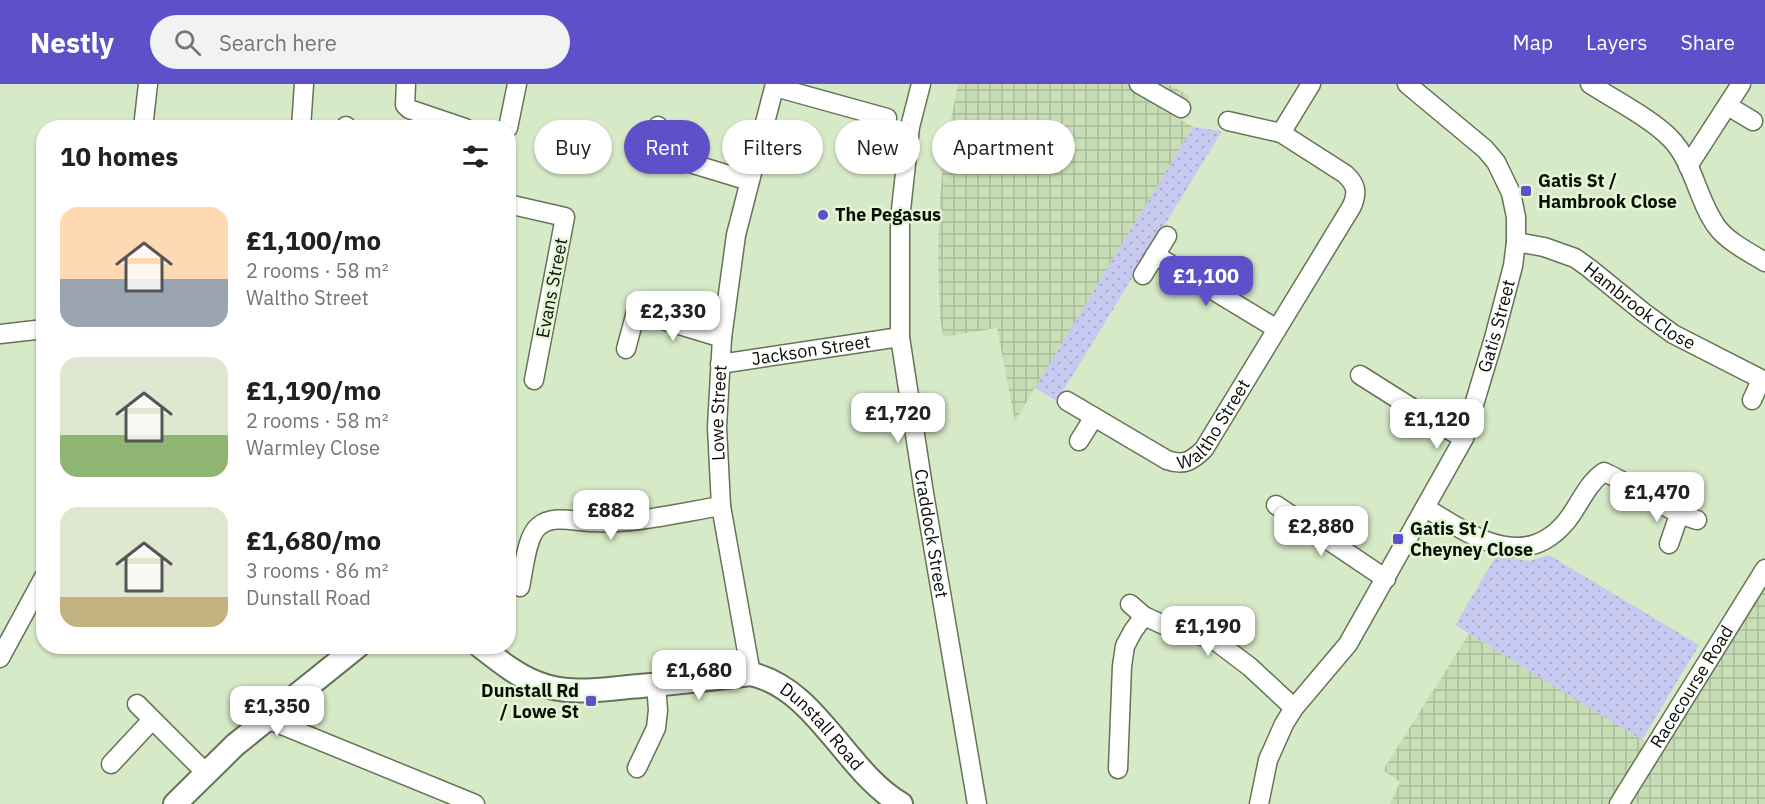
<!DOCTYPE html>
<meta charset="utf-8">
<style>
:root{--surface:#fff;--page:#f2f2f2;--text:#202124;--muted:#757577;--accent:#5e50c9}
body{margin:0;font-family:"IBM Plex Sans",sans-serif;background:var(--page);color:var(--text);height:100vh;display:flex;flex-direction:column;font-size:22px;white-space:nowrap}
*{box-sizing:border-box;margin:0}
p{font-size:20px;color:var(--muted)}
.icon{flex:none;width:33px;height:33px;fill:none;stroke:currentColor;stroke-width:2;stroke-linecap:round;stroke-linejoin:round}
.map{position:relative;flex:1;overflow:hidden}
.side{position:absolute;left:36px;top:36px;width:480px;height:534px;display:flex;flex-direction:column;background:var(--surface);border-radius:24px;box-shadow:0 2px 4px #0004}
.side>*{flex:none}
.hud{position:absolute;left:534px;top:36px;width:570px;height:54px;display:flex;gap:12px}
.price{position:absolute;translate:-50% -51px;padding:0 14px;border-radius:12px;background:#fff;color:#222;font-size:20px;line-height:39px;filter:drop-shadow(0 2px 3px #0008)}
.price::after{content:'';position:absolute;left:50%;top:36px;width:18px;height:14px;margin-left:-9px;background:inherit;clip-path:polygon(0 0,100% 0,50% 100%)}
.price.current{background:var(--accent);color:#fff}
ul{padding:0;list-style:none}
li{display:flex;align-items:center;gap:18px;height:150px;padding:0 24px}
li span{display:grid;place-items:center;flex:none;width:168px;height:120px;border-radius:18px;color:#555}
li>.icon{margin-inline-start:auto}
span .icon{width:72px;height:72px;fill:#fffc;stroke-width:1}
li b{font-size:26px}
h2{display:flex;justify-content:space-between;align-items:center;height:72px;padding:0 24px;font-size:26px}
.tag{padding:0 21px;border-radius:27px;background:var(--surface);box-shadow:0 2px 4px #0004;font-size:21px;line-height:54px}
.tag.current{background:var(--accent);color:#fff}
header{display:flex;align-items:center;gap:36px;box-sizing:border-box;height:84px;padding:0 30px;background:var(--accent);color:#fff}
header strong{font-size:28px}
nav{display:flex;gap:33px;margin-inline-start:auto;font-size:21px}
.search{width:420px;height:54px;background:var(--page);display:flex;align-items:center;gap:15px;box-sizing:border-box;padding:0 21px;border-radius:33px;color:var(--muted);font-size:22px}
.map>svg:first-child{display:block}
.industrial{fill:url(#industrial-grid)}
.park{fill:url(#park-dots)}
.lines{fill:none;stroke-linecap:round;stroke-linejoin:round}
.minor-casing{stroke:#647456;stroke-width:21}
.tertiary-casing{stroke:#647456;stroke-width:26}
.minor{stroke:#fff;stroke-width:18}
.tertiary{stroke:#fff;stroke-width:22}
.poi-dot{fill:#5e50c9;stroke:#e4f7d5;stroke-width:2}
.labels{text-anchor:middle;stroke-width:5;stroke-linejoin:round;paint-order:stroke}
.poi-label{font-size:18px;font-weight:bold;fill:#090f05;stroke:#e4f7d5;text-anchor:start}
.street-label{font-size:18px;fill:#090f05;stroke:#e4f7d5}
</style>
<header>
<strong>Nestly</strong>
<div class="search"><svg class="icon" aria-label="search" viewBox="0 0 24 24"><circle cx="10" cy="10" r="6"/><path d="M15 15l6 6"/></svg>Search here</div>
<nav><a>Map</a><a>Layers</a><a>Share</a></nav>
</header>
<div class="map">
<svg width="1765" height="720" viewBox="0 0 1765 720">
<defs>
<pattern id="industrial-grid" width="8" height="8" patternUnits="userSpaceOnUse" patternTransform="scale(1.5)"><rect width="8" height="8" fill="#c7ddb5"/><path d="M0 4h8M4 0v8" fill="none" stroke="#aabc9a"/></pattern>
<pattern id="park-dots" width="8" height="8" patternUnits="userSpaceOnUse" patternTransform="scale(1.5)"><rect width="8" height="8" fill="#c7c9f0"/><path d="M2 2h.1M6 6h.1" fill="none" stroke="#aaabcc" stroke-width="1.8" stroke-linecap="round"/></pattern>
</defs>
<rect width="100%" height="100%" fill="#d7eac8"/>
<path class="industrial" d="M958 0H1168L1190 12 1181 36 1193 43 1015 337 997 244 943 253 940 232 938 182 939 125 944 70Z
M1765 505V720H1390L1400 698 1383 686 1469 550 1661 667Z"/>
<path class="park" d="M1193 43 1222 47 1057 317 1035 304Z
M1549 471 1699 561 1642 656 1455 541 1496 472 1530 477Z"/>
<g class="lines">
<defs>
<g id="minor">
<path d="M406 0 405 21 409 25 465 44"/>
<path id="s1" d="M921 0 910 43 900 135V253L924 409 977 720"/>
<path d="M1139 0 1181 24"/>
<path d="M1590 0C1613 15 1652 35 1670 54 1694 78 1697 116 1717 143 1727 157 1750 169 1765 178"/>
<path d="M775 3 887 34"/>
<path d="M1728 22 1753 37"/>
<path d="M658 42 650 67 749 97"/>
<path d="M143 44 148 0"/>
<path d="M301 44 304 0"/>
<path d="M346 44V42"/>
<path d="M508 44 517 0"/>
<path d="M1281 49 1311 0"/>
<path d="M1688 82 1741 0"/>
<path d="M508 120 565 133 534 296"/>
<path id="s2" d="M1516 158 1544 163 1575 174 1589 184 1643 228 1673 250 1765 297"/>
<path d="M1155 171 1277 245"/>
<path d="M1143 191 1167 152"/>
<path d="M0 250 44 245"/>
<path d="M626 265 636 228 722 254"/>
<path id="s3" d="M720 280 900 253"/>
<path d="M1360 291 1436 339 1464 354"/>
<path d="M1752 316 1761 296"/>
<path id="s4" d="M1067 317 1167 376C1184 382 1192 377 1204 365L1352 122C1358 108 1356 100 1345 90L1281 49 1228 37"/>
<path d="M1079 357 1094 333"/>
<path d="M1276 421 1386 495"/>
<path d="M1426 424C1469 450 1522 489 1565 439 1579 423 1586 400 1604 388 1636 402 1663 426 1697 436"/>
<path d="M1669 460 1679 431"/>
<path d="M520 503C524 486 526 452 539 442 553 430 576 438 593 438 636 440 679 429 721 422"/>
<path d="M1130 520 1144 532 1166 542 1213 555 1250 583 1294 624"/>
<path d="M0 574 44 493"/>
<path id="s5" d="M751 590 721 422 717 343 722 254 736 151 775 0"/>
<path d="M137 620 206 689"/>
<path d="M267 635 475 720"/>
<path d="M111 680 152 636"/>
<path d="M637 684 656 644 658 626 656 601"/>
<path d="M1118 685 1122 582 1125 562 1133 547 1144 532"/>
<path id="s6" d="M1259 720 1268 676 1284 640 1294 624 1348 560 1464 354 1494 254 1513 182 1516 158V133L1511 109 1496 78 1485 65 1407 0"/>
<path id="s7" d="M1619 720 1765 485"/>
</g>
<g id="tertiary">
<path id="s8" d="M480 562C498 576 516 591 537 599 567 611 598 606 628 603 669 600 710 595 751 590 817 605 845 687 901 720"/>
<path d="M175 720 235 661 358 562"/>
</g>
</defs>
<use href="#minor" class="minor-casing"/>
<use href="#tertiary" class="tertiary-casing"/>
<use href="#minor" class="minor"/>
<use href="#tertiary" class="tertiary"/>
</g>
<g class="poi-dot">
<rect x="1520" y="101" width="12" height="12" rx="3"/>
<circle cx="823" cy="131" r="6"/>
<rect x="1392" y="449" width="12" height="12" rx="3"/>
<rect x="585" y="611" width="12" height="12" rx="3"/>
</g>
<g class="labels">
<g class="poi-label">
<text x="1538" y="103">Gatis St /<tspan x="1538" dy="21">Hambrook Close</tspan></text>
<text x="835" y="137">The Pegasus</text>
<text x="1410" y="451">Gatis St /<tspan x="1410" dy="21">Cheyney Close</tspan></text>
<text x="579" y="613" text-anchor="end">Dunstall Rd<tspan x="579" dy="21">/ Lowe St</tspan></text>
</g>
<g class="street-label">
<text transform="translate(552 204) rotate(-79)" y="6">Evans Street</text>
<text dy="6" stroke="none"><textPath href="#s2" startOffset="142">Hambrook Close</textPath></text>
<text dy="6" stroke="none"><textPath href="#s6" startOffset="540">Gatis Street</textPath></text>
<text dy="6" stroke="none"><textPath href="#s3" startOffset="92">Jackson Street</textPath></text>
<text dy="6" stroke="none"><textPath href="#s5" startOffset="264">Lowe Street</textPath></text>
<text dy="6" stroke="none"><textPath href="#s4" startOffset="182">Waltho Street</textPath></text>
<text dy="6" stroke="none"><textPath href="#s1" startOffset="454">Craddock Street</textPath></text>
<text dy="6" stroke="none"><textPath href="#s7" startOffset="138">Racecourse Road</textPath></text>
<text dy="6" stroke="none"><textPath href="#s8" startOffset="374">Dunstall Road</textPath></text>
</g>
</g>
</svg>
<b class="price current" style="left:1206px;top:223px">£1,100</b>
<b class="price" style="left:673px;top:258px">£2,330</b>
<b class="price" style="left:898px;top:360px">£1,720</b>
<b class="price" style="left:1437px;top:366px">£1,120</b>
<b class="price" style="left:1657px;top:439px">£1,470</b>
<b class="price" style="left:611px;top:457px">£882</b>
<b class="price" style="left:1321px;top:473px">£2,880</b>
<b class="price" style="left:1208px;top:573px">£1,190</b>
<b class="price" style="left:699px;top:617px">£1,680</b>
<b class="price" style="left:277px;top:653px">£1,350</b>
<div class="hud">
<a class="tag">Buy</a>
<a class="tag current">Rent</a>
<a class="tag">Filters</a>
<a class="tag">New</a>
<a class="tag">Apartment</a>
</div>
<section class="side">
<h2>10 homes<svg class="icon" aria-label="filters" viewBox="0 0 24 24"><path d="M4 7h16M4 17h16"/><circle cx="9" cy="7" r="2"/><circle cx="15" cy="17" r="2"/></svg></h2>
<ul>
<li><span style="background:linear-gradient(#ffd9b3 60%,#9aa5b1 0)"><svg class="icon" aria-label="home" viewBox="0 0 24 24"><path d="M3 11l9-7 9 7M6 9v11h12V9"/></svg></span><div><b>£1,100/mo</b><p>2 rooms · 58 m²</p><p>Waltho Street</p></div></li>
<li><span style="background:linear-gradient(#dfe7d0 65%,#8fb573 0)"><svg class="icon" aria-label="home" viewBox="0 0 24 24"><path d="M3 11l9-7 9 7M6 9v11h12V9"/></svg></span><div><b>£1,190/mo</b><p>2 rooms · 58 m²</p><p>Warmley Close</p></div></li>
<li><span style="background:linear-gradient(#dfe7d0 75%,#c2b280 0)"><svg class="icon" aria-label="home" viewBox="0 0 24 24"><path d="M3 11l9-7 9 7M6 9v11h12V9"/></svg></span><div><b>£1,680/mo</b><p>3 rooms · 86 m²</p><p>Dunstall Road</p></div></li>
</ul>
</section>
</div>
